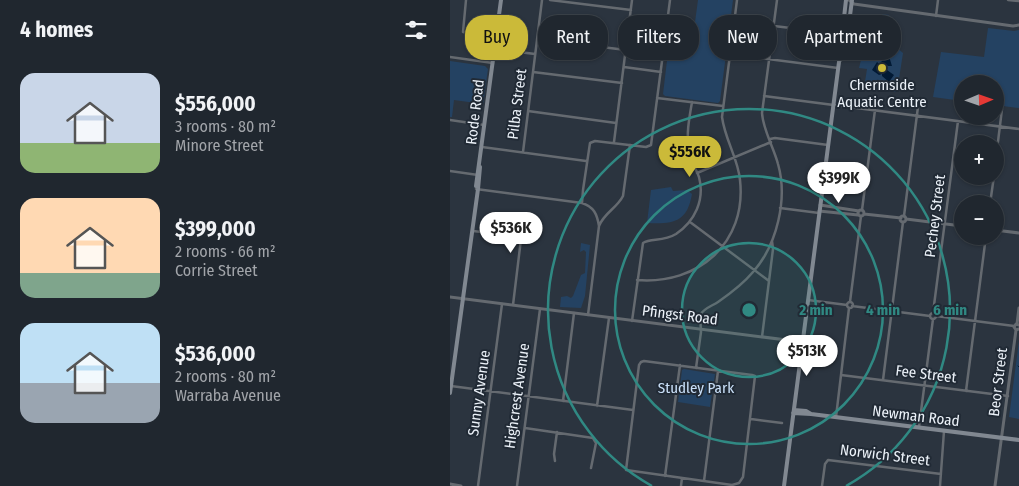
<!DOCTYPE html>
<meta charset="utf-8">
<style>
:root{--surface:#20272f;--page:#2d333b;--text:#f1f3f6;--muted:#a2a5aa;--line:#3d444b;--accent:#cbba39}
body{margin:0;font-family:"Fira Sans Condensed",sans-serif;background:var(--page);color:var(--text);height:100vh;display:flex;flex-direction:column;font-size:19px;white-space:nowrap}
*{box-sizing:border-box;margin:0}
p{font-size:16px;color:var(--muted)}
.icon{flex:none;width:28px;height:28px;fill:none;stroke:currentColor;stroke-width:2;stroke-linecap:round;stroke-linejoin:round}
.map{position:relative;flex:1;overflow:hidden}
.sheet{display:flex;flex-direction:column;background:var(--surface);width:450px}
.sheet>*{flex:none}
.banner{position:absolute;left:15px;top:15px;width:475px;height:45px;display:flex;gap:10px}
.needle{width:32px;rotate:88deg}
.controls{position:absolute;left:504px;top:75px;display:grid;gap:10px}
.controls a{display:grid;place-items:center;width:50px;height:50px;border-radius:50%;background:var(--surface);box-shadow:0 1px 4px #0004,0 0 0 1px var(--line);font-size:25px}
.price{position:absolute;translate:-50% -42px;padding:0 11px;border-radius:18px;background:#fff;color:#222;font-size:16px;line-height:32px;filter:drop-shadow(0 1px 2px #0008)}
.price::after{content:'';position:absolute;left:50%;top:30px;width:15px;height:11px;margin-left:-8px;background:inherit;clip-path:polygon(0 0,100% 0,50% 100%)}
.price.current{background:var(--accent);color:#111}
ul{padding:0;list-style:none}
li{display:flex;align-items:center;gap:15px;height:125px;padding:0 20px}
li span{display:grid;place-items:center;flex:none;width:140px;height:100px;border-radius:15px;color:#555}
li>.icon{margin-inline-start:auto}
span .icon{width:60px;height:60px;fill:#fffc;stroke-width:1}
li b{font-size:21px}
h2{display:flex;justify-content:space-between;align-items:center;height:60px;padding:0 20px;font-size:21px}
.pill{padding:0 18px;border-radius:20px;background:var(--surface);box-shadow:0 1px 4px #0004,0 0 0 1px var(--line);font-size:18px;line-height:45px}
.pill.current{background:var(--accent);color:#111}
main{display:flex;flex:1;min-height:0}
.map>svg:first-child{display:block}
.green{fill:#244262}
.water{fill:#021a34}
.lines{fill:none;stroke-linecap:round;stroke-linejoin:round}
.stream{stroke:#021a34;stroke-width:1}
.minor{stroke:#656a70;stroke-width:2.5}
.tertiary{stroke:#656a70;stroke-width:3}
.secondary{stroke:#818891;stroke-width:4}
.ring{fill:none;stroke:#308983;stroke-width:2.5}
.poi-dot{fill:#cbba39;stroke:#212a35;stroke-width:2}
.labels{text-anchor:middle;stroke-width:4;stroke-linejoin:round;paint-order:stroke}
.poi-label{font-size:15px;fill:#ecf2f9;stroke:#212a35}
.street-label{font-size:15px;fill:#ecf2f9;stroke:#212a35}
.park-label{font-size:15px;fill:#cae0f9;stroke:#212a35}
.centre{fill:#308983;stroke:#212a35;stroke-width:2.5}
.ring-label{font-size:15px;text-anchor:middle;font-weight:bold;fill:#308983;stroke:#212a35;stroke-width:4;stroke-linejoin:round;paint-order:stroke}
</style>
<main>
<section class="sheet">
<h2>4 homes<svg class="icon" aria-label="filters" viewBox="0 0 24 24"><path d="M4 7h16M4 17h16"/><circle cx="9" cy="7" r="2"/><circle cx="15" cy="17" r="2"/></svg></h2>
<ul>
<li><span style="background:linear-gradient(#c9d6e8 70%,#8fb573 0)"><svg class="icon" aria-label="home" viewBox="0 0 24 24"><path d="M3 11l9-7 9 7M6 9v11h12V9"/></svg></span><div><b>$556,000</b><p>3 rooms · 80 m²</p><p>Minore Street</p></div></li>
<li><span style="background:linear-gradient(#ffd9b3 75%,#7fa58c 0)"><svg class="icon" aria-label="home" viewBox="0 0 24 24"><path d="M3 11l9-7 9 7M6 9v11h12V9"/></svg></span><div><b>$399,000</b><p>2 rooms · 66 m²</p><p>Corrie Street</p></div></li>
<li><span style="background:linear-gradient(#bfe0f5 60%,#9aa5b1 0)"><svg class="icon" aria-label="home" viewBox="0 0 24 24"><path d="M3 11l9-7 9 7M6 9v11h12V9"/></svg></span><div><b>$536,000</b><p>2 rooms · 80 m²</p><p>Warraba Avenue</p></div></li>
</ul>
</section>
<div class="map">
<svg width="569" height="486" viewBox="0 0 569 486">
<rect width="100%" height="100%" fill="#2b343f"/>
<path class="green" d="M248 0H283L270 101 268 103 215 96 213 94 222 19 245 22Z
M432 14 439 15 435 41 429 32Z
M538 28 564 31 569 30V108L545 105V84H512V101L483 97 491 52 534 57Z
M425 45 446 47 453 53 447 92 414 88 417 69 409 68 411 60 416 53 419 54Z
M0 61 35 66 38 69 33 104 4 100 2 117H0Z
M221 187 223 191 237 190 242 194C237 223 223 224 197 223L201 190Z
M131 243 140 245 135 296 131 308 110 307 111 297 117 296 121 298 123 296 131 275 135 273 136 252 134 250 130 252Z
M569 341V419L559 417Z
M234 369 265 374 260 407 228 402 232 370Z"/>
<path class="water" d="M431 52 438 53 442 66H438L428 59 429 56 433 55 431 54Z
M427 62 436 69 433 74 437 70 444 75 439 82 432 76V74L429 75 422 70Z"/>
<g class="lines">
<path class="stream" d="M568 366 569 367"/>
<path class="minor" d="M16 0 13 32 46 38
M100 0 181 10
M558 0 569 1
M486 16 488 0
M324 26 391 34
M87 39 176 50
M45 49 85 54
M280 54 388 68
M0 57 43 63
M174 67 211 72
M83 72 172 83
M314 96 569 129
M207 98 273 106
M78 111 166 123
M0 120 34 125
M320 139 325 138 378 145
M164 142 182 0
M32 147 136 161
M73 152 92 0
M545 166 552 109
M0 171 28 175
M247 173 321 142
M26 189 132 203C144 207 147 214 149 226
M132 203 133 190 140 143 145 141 196 147 201 145 220 0
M540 204 544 176
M330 208 369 213
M412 210 425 110
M454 216 469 99
M240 222 319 281
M23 231 66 236 71 239 63 305
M187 280C248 285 297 243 290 180 288 158 275 140 272 117L287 0
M358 300 397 305
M400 302 411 216
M397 305a3 3 0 1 1 6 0a3 3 0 1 1-6 0Z
M402 306 480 316
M483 313 508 121
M480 316a3 3 0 1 1 6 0a3 3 0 1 1-6 0Z
M138 315 149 226C154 213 167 208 173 196L180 145
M486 316 564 326
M182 321 193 243C201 238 213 242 226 234 245 221 255 200 249 177 246 169 241 161 239 152 236 135 239 119 242 102
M312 337 323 249 322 241
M194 361 302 375 305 376 293 477 289 483 282 485 176 470 189 365 191 362Z
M246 368 251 332 250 315C254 308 262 306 268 302 281 293 293 284 303 272 327 245 338 199 328 164 324 148 313 130 312 113L327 0
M391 375 558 396
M433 380 453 222
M1 386 183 410
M516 391 536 236
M113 401 124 313
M147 406 159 318
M386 417 399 308
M301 419 332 423
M469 427 483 319
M75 428 143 438 146 443 141 468
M105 461 104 454 107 432
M215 476 230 365
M254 481 268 371
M28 486 52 304
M67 486 90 309
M231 486 232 478
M372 486 375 464 378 460 491 474
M490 486 494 431"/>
<path class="tertiary" d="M399 0 404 4 563 26 569 25
M370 205 409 211
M408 213a3 3 0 1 1 6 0a3 3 0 1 1-6 0Z
M369 211 408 215
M414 214 451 218
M450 219a3 3 0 1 1 6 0a3 3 0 1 1-6 0Z
M456 219 512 226
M545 230 569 233
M0 297 352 342
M567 324 569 308
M569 325 566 324 564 327 566 330 569 329
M0 484 11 486
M545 486 566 330"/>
<path class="secondary" d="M390 60 398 31 402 0
M26 186 51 0
M0 393 28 189 30 167
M344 410 356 411 361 414
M343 413 361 414 569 440
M334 486 389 62 396 0"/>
</g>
<circle cx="299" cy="310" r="67" fill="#308983" fill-opacity=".12"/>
<g class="ring">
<circle cx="299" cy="310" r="67"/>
<circle cx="299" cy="310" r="134"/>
<path d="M202 486A201 201 0 1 1 396 486"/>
</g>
<circle class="poi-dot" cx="432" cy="68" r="5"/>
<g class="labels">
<g class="poi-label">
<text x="432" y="90">Chermside<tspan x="432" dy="17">Aquatic Centre</tspan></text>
</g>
<g class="street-label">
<text transform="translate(67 104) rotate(-83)" y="5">Pilba Street</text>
<text transform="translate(25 112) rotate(-83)" y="5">Rode Road</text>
<text transform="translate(485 216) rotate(-83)" y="5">Pechey Street</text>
<text transform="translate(230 315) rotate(7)" y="5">Pfingst Road</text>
<text transform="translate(476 374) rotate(7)" y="5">Fee Street</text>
<text transform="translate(548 382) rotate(-83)" y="5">Beor Street</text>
<text transform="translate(29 393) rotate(-82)" y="5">Sunny Avenue</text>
<text transform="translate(67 396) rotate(-82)" y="5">Highcrest Avenue</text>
<text transform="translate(466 416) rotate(7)" y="5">Newman Road</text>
<text transform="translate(435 455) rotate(7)" y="5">Norwich Street</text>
</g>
<g class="park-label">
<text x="246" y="393">Studley Park</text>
</g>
</g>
<circle cx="299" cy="310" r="8" class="centre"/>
<g class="ring-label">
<text x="366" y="315">2 min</text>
<text x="433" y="315">4 min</text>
<text x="500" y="315">6 min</text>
</g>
</svg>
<div class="controls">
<a><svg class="needle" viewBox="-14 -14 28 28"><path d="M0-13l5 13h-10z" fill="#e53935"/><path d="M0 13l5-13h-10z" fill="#a2a5aa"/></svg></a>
<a>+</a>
<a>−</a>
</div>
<b class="price current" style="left:240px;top:178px">$556K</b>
<b class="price" style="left:389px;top:204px">$399K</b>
<b class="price" style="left:61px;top:254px">$536K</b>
<b class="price" style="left:357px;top:377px">$513K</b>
<div class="banner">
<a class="pill current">Buy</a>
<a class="pill">Rent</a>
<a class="pill">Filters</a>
<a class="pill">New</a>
<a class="pill">Apartment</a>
</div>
</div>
</main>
